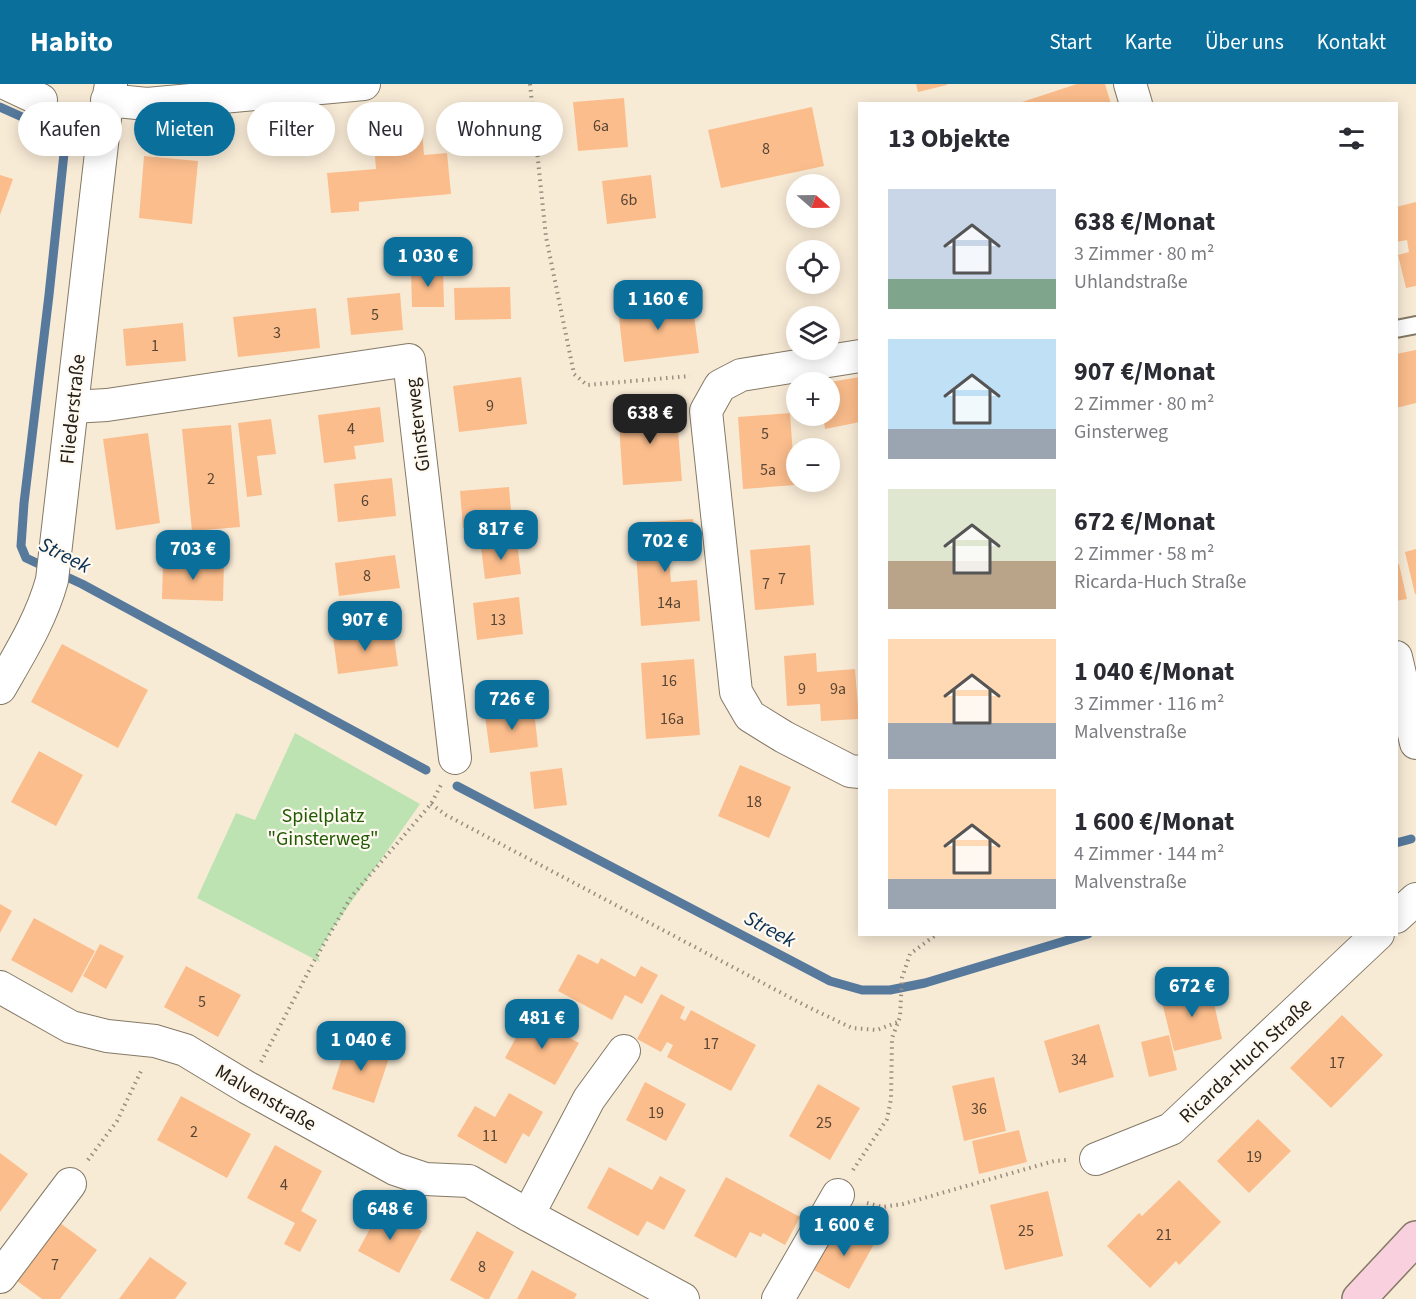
<!DOCTYPE html>
<html lang="de">
<meta charset="utf-8">
<style>
:root{--surface:#fff;--page:#f7f7f7;--text:#2b2b33;--muted:#7c7c81;--accent:#0b6f9c}
body{margin:0;font-family:"Source Sans 3",sans-serif;background:var(--page);color:var(--text);height:100vh;display:flex;flex-direction:column;font-size:22px;white-space:nowrap}
*{box-sizing:border-box;margin:0}
p{font-size:20px;color:var(--muted)}
.icon{flex:none;width:33px;height:33px;fill:none;stroke:currentColor;stroke-width:2;stroke-linecap:round;stroke-linejoin:round}
.map{position:relative;flex:1;overflow:hidden}
.side{position:absolute;left:858px;top:18px;width:540px;height:834px;display:flex;flex-direction:column;background:var(--surface);border-radius:0px;box-shadow:0 3px 15px #0003}
.side>*{flex:none}
.guide{position:absolute;left:18px;top:18px;width:570px;height:54px;display:flex;gap:12px}
.needle{width:39px;rotate:110deg}
.fabs{position:absolute;left:786px;top:90px;display:grid;gap:12px}
.fabs a{display:grid;place-items:center;width:54px;height:54px;border-radius:50%;background:var(--surface);box-shadow:0 3px 15px #0003;font-size:30px}
.price{position:absolute;translate:-50% -51px;padding:0 14px;border-radius:12px;background:var(--accent);color:#fff;font-size:20px;line-height:39px;filter:drop-shadow(0 2px 3px #0008)}
.price::after{content:'';position:absolute;left:50%;top:36px;width:18px;height:14px;margin-left:-9px;background:inherit;clip-path:polygon(0 0,100% 0,50% 100%)}
.price.current{background:#222;color:#fff}
ul{padding:0;list-style:none}
li{display:flex;align-items:center;gap:18px;height:150px;padding:0 30px}
li span{display:grid;place-items:center;flex:none;width:168px;height:120px;border-radius:0px;color:#555}
li>.icon{margin-inline-start:auto}
span .icon{width:72px;height:72px;fill:#fffc;stroke-width:1}
li b{font-size:26px}
h2{display:flex;justify-content:space-between;align-items:center;height:72px;padding:0 30px;font-size:26px}
.tag{padding:0 21px;border-radius:27px;background:var(--surface);box-shadow:0 3px 15px #0003;font-size:21px;line-height:54px}
.tag.current{background:var(--accent);color:#fff}
header{display:flex;align-items:center;gap:36px;box-sizing:border-box;height:84px;padding:0 30px;background:var(--accent);color:#fff}
header strong{font-size:28px}
nav{display:flex;gap:33px;margin-inline-start:auto;font-size:21px}
.map>svg:first-child{display:block}
.green{fill:#bde3b2}
.lines{fill:none;stroke-linecap:round;stroke-linejoin:round}
.stream{stroke:#56799c;stroke-width:9}
.building{fill:#fbbd8c}
.service-casing{stroke:#847966;stroke-width:20}
.minor-casing{stroke:#847966;stroke-width:34}
.secondary-casing{stroke:#847966;stroke-width:36}
.path{stroke:#978e7f;stroke-width:4;stroke-dasharray:1.5 4.5;stroke-linecap:butt}
.service{stroke:#fff;stroke-width:16}
.minor{stroke:#fff;stroke-width:32}
.secondary{stroke:#f9d1de;stroke-width:33}
.labels{text-anchor:middle;stroke-width:4.5;stroke-linejoin:round;paint-order:stroke}
.number-label{font-size:16px;fill:#584534}
.street-label{font-size:20px;fill:#221d16;stroke:#fffaf1}
.park-label{font-size:20px;fill:#205a04;stroke:#fffaf1}
.water-label{font-size:21px;font-style:italic;fill:#082e51;stroke:#fffaf1}
</style>
<header>
<strong>Habito</strong>
<nav><a>Start</a><a>Karte</a><a>Über uns</a><a>Kontakt</a></nav>
</header>
<div class="map">
<svg width="1416" height="1215" viewBox="0 0 1416 1215">
<rect width="100%" height="100%" fill="#f8ebd6"/>
<path class="green" d="M295 649 420 720 333 844 317 871 320 878 197 814 236 729 255 736Z"/>
<g class="lines">
<path class="stream" d="M0 23 58 49 65 60 49 211 24 419 21 462 26 474 82 500 426 686
M457 702 830 897 862 906H890L925 899 1088 850
M1396 759 1411 755"/>
</g>
<path class="building" d="M916 0H947V1L918 8Z
M1077 0H1105L1111 20H1016Z
M624 14 628 63 578 67 573 18Z
M812 23 824 82 721 104 708 46Z
M421 33 424 71 447 69 451 110 359 118V127L331 129 327 89 376 85 372 37Z
M144 72 198 77 192 140 139 134Z
M0 91 13 95 0 131Z
M651 91 656 134 607 140 602 97Z
M1416 118V202L1406 204 1398 171 1409 168 1407 156 1396 158V123Z
M443 184 444 223H412L411 185Z
M510 203 511 235 455 236 454 204Z
M400 209 403 246 351 251 347 214Z
M692 216 699 269 624 278 618 225Z
M316 224 320 264 238 273 233 233Z
M183 239 186 277 126 282 123 245Z
M1416 266V319L1396 324V270Z
M521 293 527 340 459 348 453 302Z
M860 293V338L825 345 823 332H830V298Z
M676 321 682 397 623 401 618 325Z
M380 323 384 358 354 362 356 375 324 379 318 331Z
M790 329 795 401 743 405 738 333Z
M271 335 276 370 257 372 262 411 247 413 238 339Z
M231 341 240 443 192 447 182 345Z
M148 349 160 439 116 446 103 355Z
M392 394 396 432 338 438 334 400Z
M509 403 512 439 463 444 460 407Z
M693 435 696 473 669 475 671 498 697 496 700 537 641 542 634 439Z
M517 459 521 490 485 495 481 463Z
M810 461 814 521 755 526 750 466Z
M1416 465V510H1415L1405 468Z
M395 471 400 504 339 512 335 479Z
M163 477 224 479 223 517 162 515Z
M1396 480H1399L1407 515 1396 517Z
M519 513 523 550 477 556 473 519Z
M393 546 398 582 338 590 333 553Z
M62 560 148 606 118 664 31 618Z
M816 569 817 588 855 585 859 635 821 637 820 620 787 622 784 572Z
M694 575 700 651 646 655 641 579Z
M534 626 538 663 490 669 485 632Z
M39 667 83 691 56 742 11 718Z
M740 681 791 703 769 754 718 732Z
M562 684 567 721 534 725 530 688Z
M0 820 12 827 0 849Z
M34 834 95 867 72 909 11 876Z
M100 860 124 872 106 905 83 892Z
M578 870 598 880 601 874 635 893 641 882 658 891 642 920 625 911 612 936 558 907Z
M186 882 241 911 218 953 164 923Z
M1210 902 1222 955 1174 967 1161 914Z
M661 910 685 923 680 934 685 937 691 926 756 961 731 1007 667 973 673 961 667 958 661 968 637 955Z
M528 931 579 959 555 1001 505 974Z
M1342 931 1383 971 1331 1024 1290 984Z
M1099 940 1114 993 1059 1009 1044 957Z
M1169 951 1177 986 1149 993 1141 958Z
M347 958 390 971 374 1019 332 1005Z
M994 993 1006 1047 964 1057 952 1002Z
M645 998 686 1020 666 1057 626 1036Z
M818 1000 860 1024 830 1076 789 1052Z
M509 1009 543 1028 529 1053 523 1049 506 1080 457 1052 475 1022 495 1033Z
M181 1012 251 1050 227 1094 157 1056Z
M1258 1035 1291 1067 1249 1109 1217 1077Z
M1019 1046 1027 1078 979 1090 972 1057Z
M275 1061 322 1087 301 1127 317 1136 300 1168 284 1160 295 1139 247 1114Z
M0 1069 28 1090 0 1128Z
M609 1083 652 1106 660 1092 686 1106 664 1146 647 1137 638 1152 587 1124Z
M726 1093 800 1133 785 1161 763 1149 761 1153 750 1148 736 1174 694 1152Z
M1179 1096 1221 1138 1179 1181 1176 1177 1150 1204 1107 1162 1139 1129 1142 1132Z
M1048 1107 1063 1172 1005 1186 990 1121Z
M381 1124 422 1147 399 1189 358 1167Z
M56 1136 97 1166 60 1215H42L13 1194Z
M838 1141 874 1160 849 1205 814 1186Z
M477 1147 514 1168 489 1215H485L450 1196Z
M150 1173 187 1199 175 1215H119Z
M532 1186 577 1210 574 1215H517Z"/>
<g class="lines">
<defs>
<path id="service" d="M1396 245 1416 241"/>
<path id="minor" d="M7 0 41 16
M1130 0 1136 20
M107 16 147 20 364 0
M860 272 741 291 720 302 706 327 736 608 750 632 784 653 850 687 860 688
M72 323 107 321 409 276 455 674
M1396 573 1416 659
M0 604C20 569 41 536 52 496L105 34 111 0
M1396 833 1416 815
M0 903 71 943 107 952 155 957 185 966 248 1004 395 1085 425 1095 469 1097 528 1131 683 1215
M1096 1075 1171 1045 1378 850
M528 1131 589 1015 624 967
M0 1193 70 1100
M778 1215 838 1111"/>
<path id="secondary" d="M1359 1215 1416 1154"/>
</defs>
<use href="#service" class="service-casing"/>
<use href="#minor" class="minor-casing"/>
<use href="#secondary" class="secondary-casing"/>
<path class="path" d="M530 0 546 153 574 290 587 301 690 292
M431 720 446 731 808 923 852 944 877 946 898 938
M261 978 313 879 351 813 431 720 441 701
M88 1076 117 1037 142 985
M853 1086 887 1035 891 1015 892 954 900 933 902 894 910 870 937 850
M867 1119 882 1123 903 1120 1054 1077 1066 1076"/>
<use href="#service" class="service"/>
<use href="#minor" class="minor"/>
<use href="#secondary" class="secondary"/>
</g>
<g class="labels">
<g class="number-label">
<text x="601" y="47">6a</text>
<text x="766" y="70">8</text>
<text x="629" y="121">6b</text>
<text x="375" y="236">5</text>
<text x="277" y="254">3</text>
<text x="155" y="267">1</text>
<text x="490" y="327">9</text>
<text x="351" y="350">4</text>
<text x="765" y="355">5</text>
<text x="768" y="391">5a</text>
<text x="211" y="400">2</text>
<text x="365" y="422">6</text>
<text x="367" y="497">8</text>
<text x="782" y="500">7</text>
<text x="766" y="505">7</text>
<text x="669" y="524">14a</text>
<text x="498" y="541">13</text>
<text x="669" y="602">16</text>
<text x="802" y="610">9</text>
<text x="838" y="610">9a</text>
<text x="672" y="640">16a</text>
<text x="754" y="723">18</text>
<text x="202" y="923">5</text>
<text x="711" y="965">17</text>
<text x="1079" y="981">34</text>
<text x="1337" y="984">17</text>
<text x="979" y="1030">36</text>
<text x="656" y="1034">19</text>
<text x="824" y="1044">25</text>
<text x="194" y="1053">2</text>
<text x="490" y="1057">11</text>
<text x="1254" y="1078">19</text>
<text x="284" y="1106">4</text>
<text x="1026" y="1152">25</text>
<text x="1164" y="1156">21</text>
<text x="55" y="1186">7</text>
<text x="482" y="1188">8</text>
</g>
<g class="street-label">
<text transform="translate(72 325) rotate(-84)" y="7">Fliederstraße</text>
<text transform="translate(417 341) rotate(-97)" y="7">Ginsterweg</text>
<text transform="translate(1245 976) rotate(-43)" y="7">Ricarda-Huch Straße</text>
<text transform="translate(266 1013) rotate(30)" y="7">Malvenstraße</text>
</g>
<g class="park-label">
<text x="323" y="738">Spielplatz<tspan x="323" dy="23">"Ginsterweg"</tspan></text>
</g>
<g class="water-label">
<text transform="translate(65 471) rotate(27)" y="7">Streek</text>
<text transform="translate(770 845) rotate(28)" y="7">Streek</text>
</g>
</g>
</svg>
<div class="fabs">
<a><svg class="needle" viewBox="-14 -14 28 28"><path d="M0-13l5 13h-10z" fill="#e53935"/><path d="M0 13l5-13h-10z" fill="#7c7c81"/></svg></a>
<a><svg class="icon" aria-label="locate" viewBox="0 0 24 24"><circle cx="12" cy="12" r="6"/><path d="M12 2v4M12 18v4M2 12h4M18 12h4"/></svg></a>
<a><svg class="icon" aria-label="layers" viewBox="0 0 24 24"><path d="M12 4l9 5-9 5-9-5zM3 14l9 5 9-5"/></svg></a>
<a>+</a>
<a>−</a>
</div>
<b class="price" style="left:428px;top:204px">1 030 €</b>
<b class="price" style="left:658px;top:247px">1 160 €</b>
<b class="price current" style="left:650px;top:361px">638 €</b>
<b class="price" style="left:501px;top:477px">817 €</b>
<b class="price" style="left:665px;top:489px">702 €</b>
<b class="price" style="left:193px;top:497px">703 €</b>
<b class="price" style="left:365px;top:568px">907 €</b>
<b class="price" style="left:512px;top:647px">726 €</b>
<b class="price" style="left:1192px;top:934px">672 €</b>
<b class="price" style="left:542px;top:966px">481 €</b>
<b class="price" style="left:361px;top:988px">1 040 €</b>
<b class="price" style="left:390px;top:1157px">648 €</b>
<b class="price" style="left:844px;top:1173px">1 600 €</b>
<div class="guide">
<a class="tag">Kaufen</a>
<a class="tag current">Mieten</a>
<a class="tag">Filter</a>
<a class="tag">Neu</a>
<a class="tag">Wohnung</a>
</div>
<section class="side">
<h2>13 Objekte<svg class="icon" aria-label="filters" viewBox="0 0 24 24"><path d="M4 7h16M4 17h16"/><circle cx="9" cy="7" r="2"/><circle cx="15" cy="17" r="2"/></svg></h2>
<ul>
<li><span style="background:linear-gradient(#c9d6e8 75%,#7fa58c 0)"><svg class="icon" aria-label="home" viewBox="0 0 24 24"><path d="M3 11l9-7 9 7M6 9v11h12V9"/></svg></span><div><b>638 €/Monat</b><p>3 Zimmer · 80 m²</p><p>Uhlandstraße</p></div></li>
<li><span style="background:linear-gradient(#bfe0f5 75%,#9aa5b1 0)"><svg class="icon" aria-label="home" viewBox="0 0 24 24"><path d="M3 11l9-7 9 7M6 9v11h12V9"/></svg></span><div><b>907 €/Monat</b><p>2 Zimmer · 80 m²</p><p>Ginsterweg</p></div></li>
<li><span style="background:linear-gradient(#dfe7d0 60%,#b9a48a 0)"><svg class="icon" aria-label="home" viewBox="0 0 24 24"><path d="M3 11l9-7 9 7M6 9v11h12V9"/></svg></span><div><b>672 €/Monat</b><p>2 Zimmer · 58 m²</p><p>Ricarda-Huch Straße</p></div></li>
<li><span style="background:linear-gradient(#ffd9b3 70%,#9aa5b1 0)"><svg class="icon" aria-label="home" viewBox="0 0 24 24"><path d="M3 11l9-7 9 7M6 9v11h12V9"/></svg></span><div><b>1 040 €/Monat</b><p>3 Zimmer · 116 m²</p><p>Malvenstraße</p></div></li>
<li><span style="background:linear-gradient(#ffd9b3 75%,#9aa5b1 0)"><svg class="icon" aria-label="home" viewBox="0 0 24 24"><path d="M3 11l9-7 9 7M6 9v11h12V9"/></svg></span><div><b>1 600 €/Monat</b><p>4 Zimmer · 144 m²</p><p>Malvenstraße</p></div></li>
</ul>
</section>
</div>
